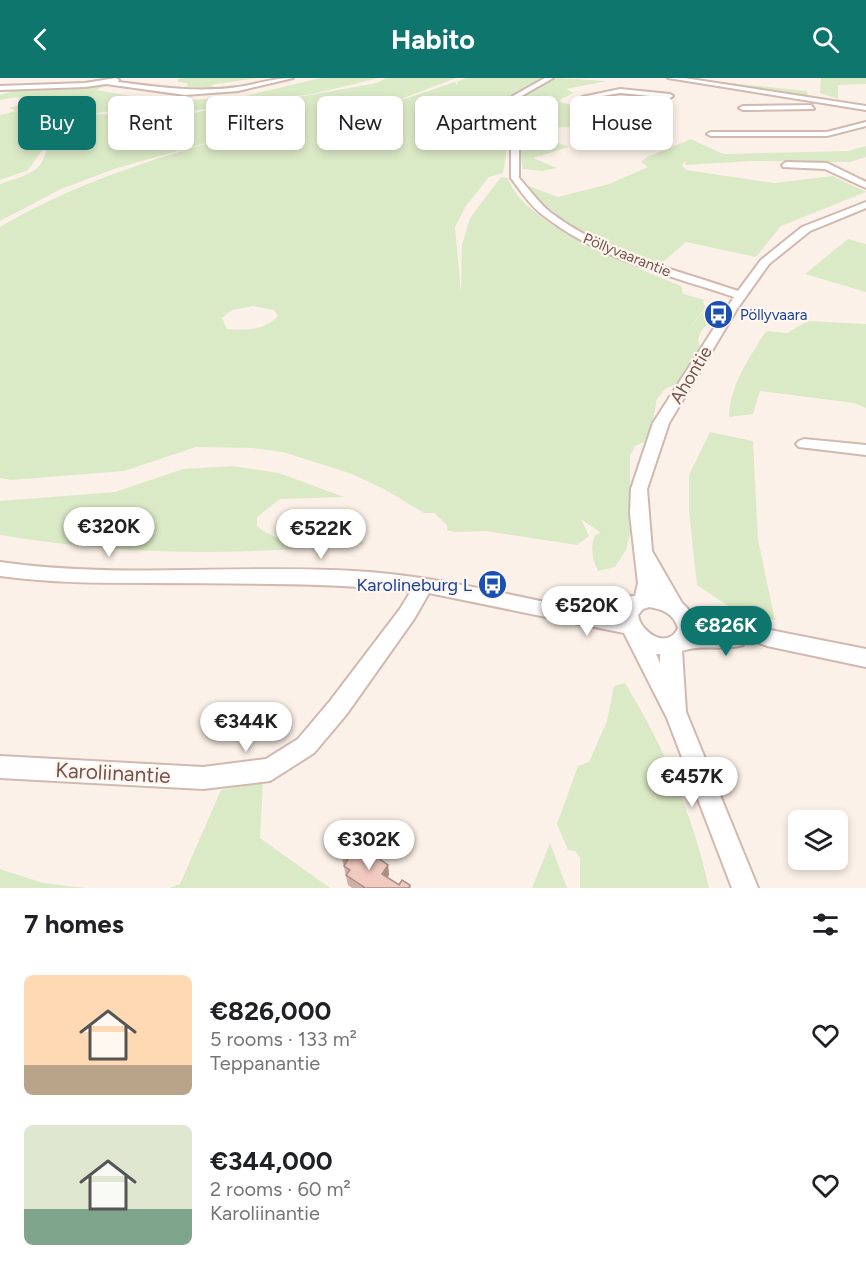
<!DOCTYPE html>
<meta charset="utf-8">
<style>
:root{--surface:#fff;--page:#f2f2f2;--text:#202124;--muted:#757577;--accent:#0f766e}
body{margin:0;font-family:Figtree,sans-serif;background:var(--page);color:var(--text);height:100vh;display:flex;flex-direction:column;font-size:22px;white-space:nowrap}
*{box-sizing:border-box;margin:0}
p{font-size:20px;color:var(--muted)}
.icon{flex:none;width:33px;height:33px;fill:none;stroke:currentColor;stroke-width:2;stroke-linecap:round;stroke-linejoin:round}
.map{position:relative;height:810px;overflow:hidden}
.details{display:flex;flex-direction:column;background:var(--surface);flex:1}
.details>*{flex:none}
.hud{position:absolute;left:18px;top:18px;width:831px;height:54px;display:flex;gap:12px}
.tools{position:absolute;left:788px;top:732px;display:grid;gap:12px}
.tools a{display:grid;place-items:center;width:60px;height:60px;border-radius:9px;background:var(--surface);box-shadow:0 3px 9px #0003;font-size:30px}
.price{position:absolute;translate:-50% -51px;padding:0 14px;border-radius:21px;background:#fff;color:#222;font-size:20px;line-height:39px;filter:drop-shadow(0 2px 3px #0008)}
.price::after{content:'';position:absolute;left:50%;top:36px;width:18px;height:14px;margin-left:-9px;background:inherit;clip-path:polygon(0 0,100% 0,50% 100%)}
.price.current{background:var(--accent);color:#fff}
ul{padding:0;list-style:none}
li{display:flex;align-items:center;gap:18px;height:150px;padding:0 24px}
li span{display:grid;place-items:center;flex:none;width:168px;height:120px;border-radius:9px;color:#555}
li>.icon{margin-inline-start:auto}
span .icon{width:72px;height:72px;fill:#fffc;stroke-width:1}
li b{font-size:26px}
h2{display:flex;justify-content:space-between;align-items:center;height:72px;padding:0 24px;font-size:26px}
.tag{padding:0 21px;border-radius:9px;background:var(--surface);box-shadow:0 3px 9px #0003;font-size:21px;line-height:54px}
.tag.current{background:var(--accent);color:#fff}
header{display:flex;justify-content:space-between;align-items:center;height:78px;padding:0 24px;background:var(--accent);color:#fff;font-size:27px;font-weight:700}
.map>svg:first-child{display:block}
.green{fill:#dbeac6;fill-rule:evenodd}
.lines{fill:none;stroke-linecap:round;stroke-linejoin:round}
.minor-casing{stroke:#d1b9b0;stroke-width:4}
.minor{fill:#fff;fill-rule:evenodd}
.wall{fill:#d0afa5}
.shaded-wall{fill:#a98e86}
.building{fill:#f2cbc0;stroke:#a98e86;stroke-width:1.5}
.labels{text-anchor:middle;stroke-width:4.5;stroke-linejoin:round;paint-order:stroke}
.far-street-label{font-size:15px;fill:#77534c;stroke:#fff6ef}
.far-transit-label{font-size:15px;fill:#164399;stroke:#fff6ef;text-anchor:start}
.street-label{font-size:18px;fill:#77534c;stroke:#fff6ef}
.transit-label{font-size:18px;fill:#164399;stroke:#fff6ef;text-anchor:end}
.near-street-label{font-size:21px;fill:#77534c;stroke:#fff6ef}
</style>
<header><svg class="icon" aria-label="back" viewBox="0 0 24 24"><path d="M15 5l-7 7 7 7"/></svg>Habito<svg class="icon" aria-label="search" viewBox="0 0 24 24"><circle cx="10" cy="10" r="6"/><path d="M15 15l6 6"/></svg></header>
<div class="map">
<svg width="866" height="810" viewBox="0 0 866 810">
<rect width="100%" height="100%" fill="#fcf1e8"/>
<path class="green" d="M182 0H258L210 7 221 12H170L188 8 187 5 178 4V1Z
M321 0H379L308 17 251 21 185 35 111 33 66 39 49 47 43 60V71L28 92 0 102V37L17 33 9 30 31 24 17 19 0 22V17L11 14 3 11 102 7 105 8 96 12 161 23H179L245 18Z
M386 0H456L378 30 455 4 458 8 457 4 466 0H545L506 21 500 31 507 71 503 95 489 99 466 128 455 149 461 214 462 167 470 140 501 99 508 100C522 147 638 190 681 208L683 216 705 222 703 225 706 229 687 253 707 229 716 232 717 237C708 246 694 255 700 269L677 306 665 311 657 321 652 348 644 364 635 368 630 378V456L626 472 615 489 598 493C592 481 590 469 595 457L601 455 581 441 589 458 577 467 485 453 454 454 447 452V447L434 435H424L384 411 352 396 283 374 253 370 196 369 124 393 11 402 0 400V149C88 97 190 70 287 43L258 48 227 59 117 90 61 111 0 143V106C50 90 38 91 56 47L66 42 97 36 176 40 233 25 293 20 377 5ZM253 228 274 232 278 238C265 252 245 253 227 251L222 240 232 232Z
M557 0 607 3 566 11 573 15 560 22V24L575 28H595L607 33 665 44 601 59 577 49 517 50 513 30 525 16Z
M682 0 807 13 808 18 807 19Z
M821 0H866V6L838 7V21L820 15Z
M517 54H528L569 69 533 80 557 90 542 93 523 91Z
M691 61 723 76 848 73 866 68V79L850 84 752 83 685 87 686 83 682 87 686 92 774 105 833 98 866 114 781 148 756 179 686 164 657 189C608 168 560 150 526 107L558 119 609 106 648 89 641 84 647 79Z
M848 161 866 166V214L805 196Z
M808 243 866 246V330L854 325 760 313 753 336 729 339C730 307 748 282 764 256L767 253 787 255Z
M710 354 753 363 758 462 775 542 731 530 697 507 689 433V397Z
M232 388 279 395 344 419 280 421 257 439V448C285 473 333 461 368 465 243 478 124 478 0 457V423L115 414 183 391Z
M625 605C664 668 693 738 709 810H580V780L575 773 568 772 557 746 578 688 589 684 607 643 614 608Z
M263 704 260 760 330 810H169L180 806 221 712Z
M550 765 567 810H532Z
M0 791 43 805 85 810H0Z"/>
<g class="lines">
<defs>
<path id="minor" d="M116 0 119 2 118 4C158 9 197 15 238 9 257 6 274 0 293 0L238 13 185 17 106 6 85 9 0 12V8L85 5Z
M545 0H553L518 20 511 31 519 64V100C529 111 539 125 550 134 605 176 674 191 738 213L761 182 802 149 866 124V130L810 153 769 186 737 231 669 345 647 411 652 473 682 525 690 533 712 540 751 545 770 552 866 571V589L767 568 746 560 743 567C723 573 702 566 682 573L686 634 758 810H732L667 640 624 555 429 515 414 541 346 637 314 675 270 703 203 711 0 700V678L203 689 266 681 298 661 330 623 400 531 411 513C324 504 237 506 150 505 100 505 50 505 0 498V484C117 501 237 486 355 493 426 497 496 514 565 528L574 522 635 518 638 505 630 436 631 411 653 345 734 219C669 197 599 181 544 138 531 129 520 112 511 100V64L503 31 513 18ZM649 529C663 531 674 536 678 550 668 572 641 555 638 537L643 531ZM619 535 618 538 606 536ZM656 576H660V585Z
M668 0H684L866 28V32Z
M620 11 670 16 673 18 670 20 620 15 585 21 582 19Z
M811 27 814 31 743 32 739 30 743 28Z
M866 44V48L827 58H711L707 56 711 54H827Z
M786 84 827 85 866 104V110L825 91 783 89 782 87Z
M804 361 866 367V377L799 369 796 366 799 363Z"/>
</defs>
<use href="#minor" class="minor-casing"/>
<use href="#minor" class="minor"/>
</g>
<path class="wall" d="M341 776 388 787 389 797 387 799 399 807H410L411 810H352L348 807Z"/>
<path class="shaded-wall" d="M388 787 389 797 383 806 382 796Z"/>
<path class="building" d="M348 767 371 782 374 777 388 787 382 796 399 807 402 802 410 807 409 810H363L364 809 346 797 350 792 344 788 348 781 341 776Z"/>
<defs>
<symbol id="bus-disc" viewBox="-11 -11 22 22"><circle r="9.5" fill="#1a4fb4" stroke="#fff6ef"/><path d="M-5-6H5V4H4V6H2V4H-2V6H-4V4H-5ZM-3.5-4V0h7V-4ZM-3.5 1.2v1.5H-2V1.2ZM2 1.2v1.5H3.5V1.2Z" fill="#fff"/></symbol>
</defs>
<g fill-rule="evenodd">
<use href="#bus-disc" x="702" y="220" width="33" height="33"/>
<use href="#bus-disc" x="476" y="490" width="33" height="33"/>
</g>
<g class="labels">
<g class="far-street-label">
<text transform="translate(627 177) rotate(22)" y="5">Pöllyvaarantie</text>
</g>
<g class="far-transit-label">
<text x="740" y="242">Pöllyvaara</text>
</g>
<g class="street-label">
<text transform="translate(691 297) rotate(-59)" y="6">Ahontie</text>
</g>
<g class="transit-label">
<text x="472" y="513">Karolineburg L</text>
</g>
<g class="near-street-label">
<text transform="translate(113 695) rotate(3)" y="7">Karoliinantie</text>
</g>
</g>
</svg>
<div class="tools">
<a><svg class="icon" aria-label="layers" viewBox="0 0 24 24"><path d="M12 4l9 5-9 5-9-5zM3 14l9 5 9-5"/></svg></a>
</div>
<b class="price" style="left:109px;top:480px">€320K</b>
<b class="price" style="left:321px;top:482px">€522K</b>
<b class="price" style="left:587px;top:559px">€520K</b>
<b class="price current" style="left:726px;top:579px">€826K</b>
<b class="price" style="left:246px;top:675px">€344K</b>
<b class="price" style="left:692px;top:730px">€457K</b>
<b class="price" style="left:369px;top:793px">€302K</b>
<div class="hud">
<a class="tag current">Buy</a>
<a class="tag">Rent</a>
<a class="tag">Filters</a>
<a class="tag">New</a>
<a class="tag">Apartment</a>
<a class="tag">House</a>
</div>
</div>
<section class="details">
<h2>7 homes<svg class="icon" aria-label="filters" viewBox="0 0 24 24"><path d="M4 7h16M4 17h16"/><circle cx="9" cy="7" r="2"/><circle cx="15" cy="17" r="2"/></svg></h2>
<ul>
<li><span style="background:linear-gradient(#ffd9b3 75%,#b9a48a 0)"><svg class="icon" aria-label="home" viewBox="0 0 24 24"><path d="M3 11l9-7 9 7M6 9v11h12V9"/></svg></span><div><b>€826,000</b><p>5 rooms · 133 m²</p><p>Teppanantie</p></div><svg class="icon" aria-label="heart" viewBox="0 0 24 24"><path d="M12 20l-8-8c-3-5 5-10 8-4 3-6 11-1 8 4z"/></svg></li>
<li><span style="background:linear-gradient(#dfe7d0 70%,#7fa58c 0)"><svg class="icon" aria-label="home" viewBox="0 0 24 24"><path d="M3 11l9-7 9 7M6 9v11h12V9"/></svg></span><div><b>€344,000</b><p>2 rooms · 60 m²</p><p>Karoliinantie</p></div><svg class="icon" aria-label="heart" viewBox="0 0 24 24"><path d="M12 20l-8-8c-3-5 5-10 8-4 3-6 11-1 8 4z"/></svg></li>
</ul>
</section>
